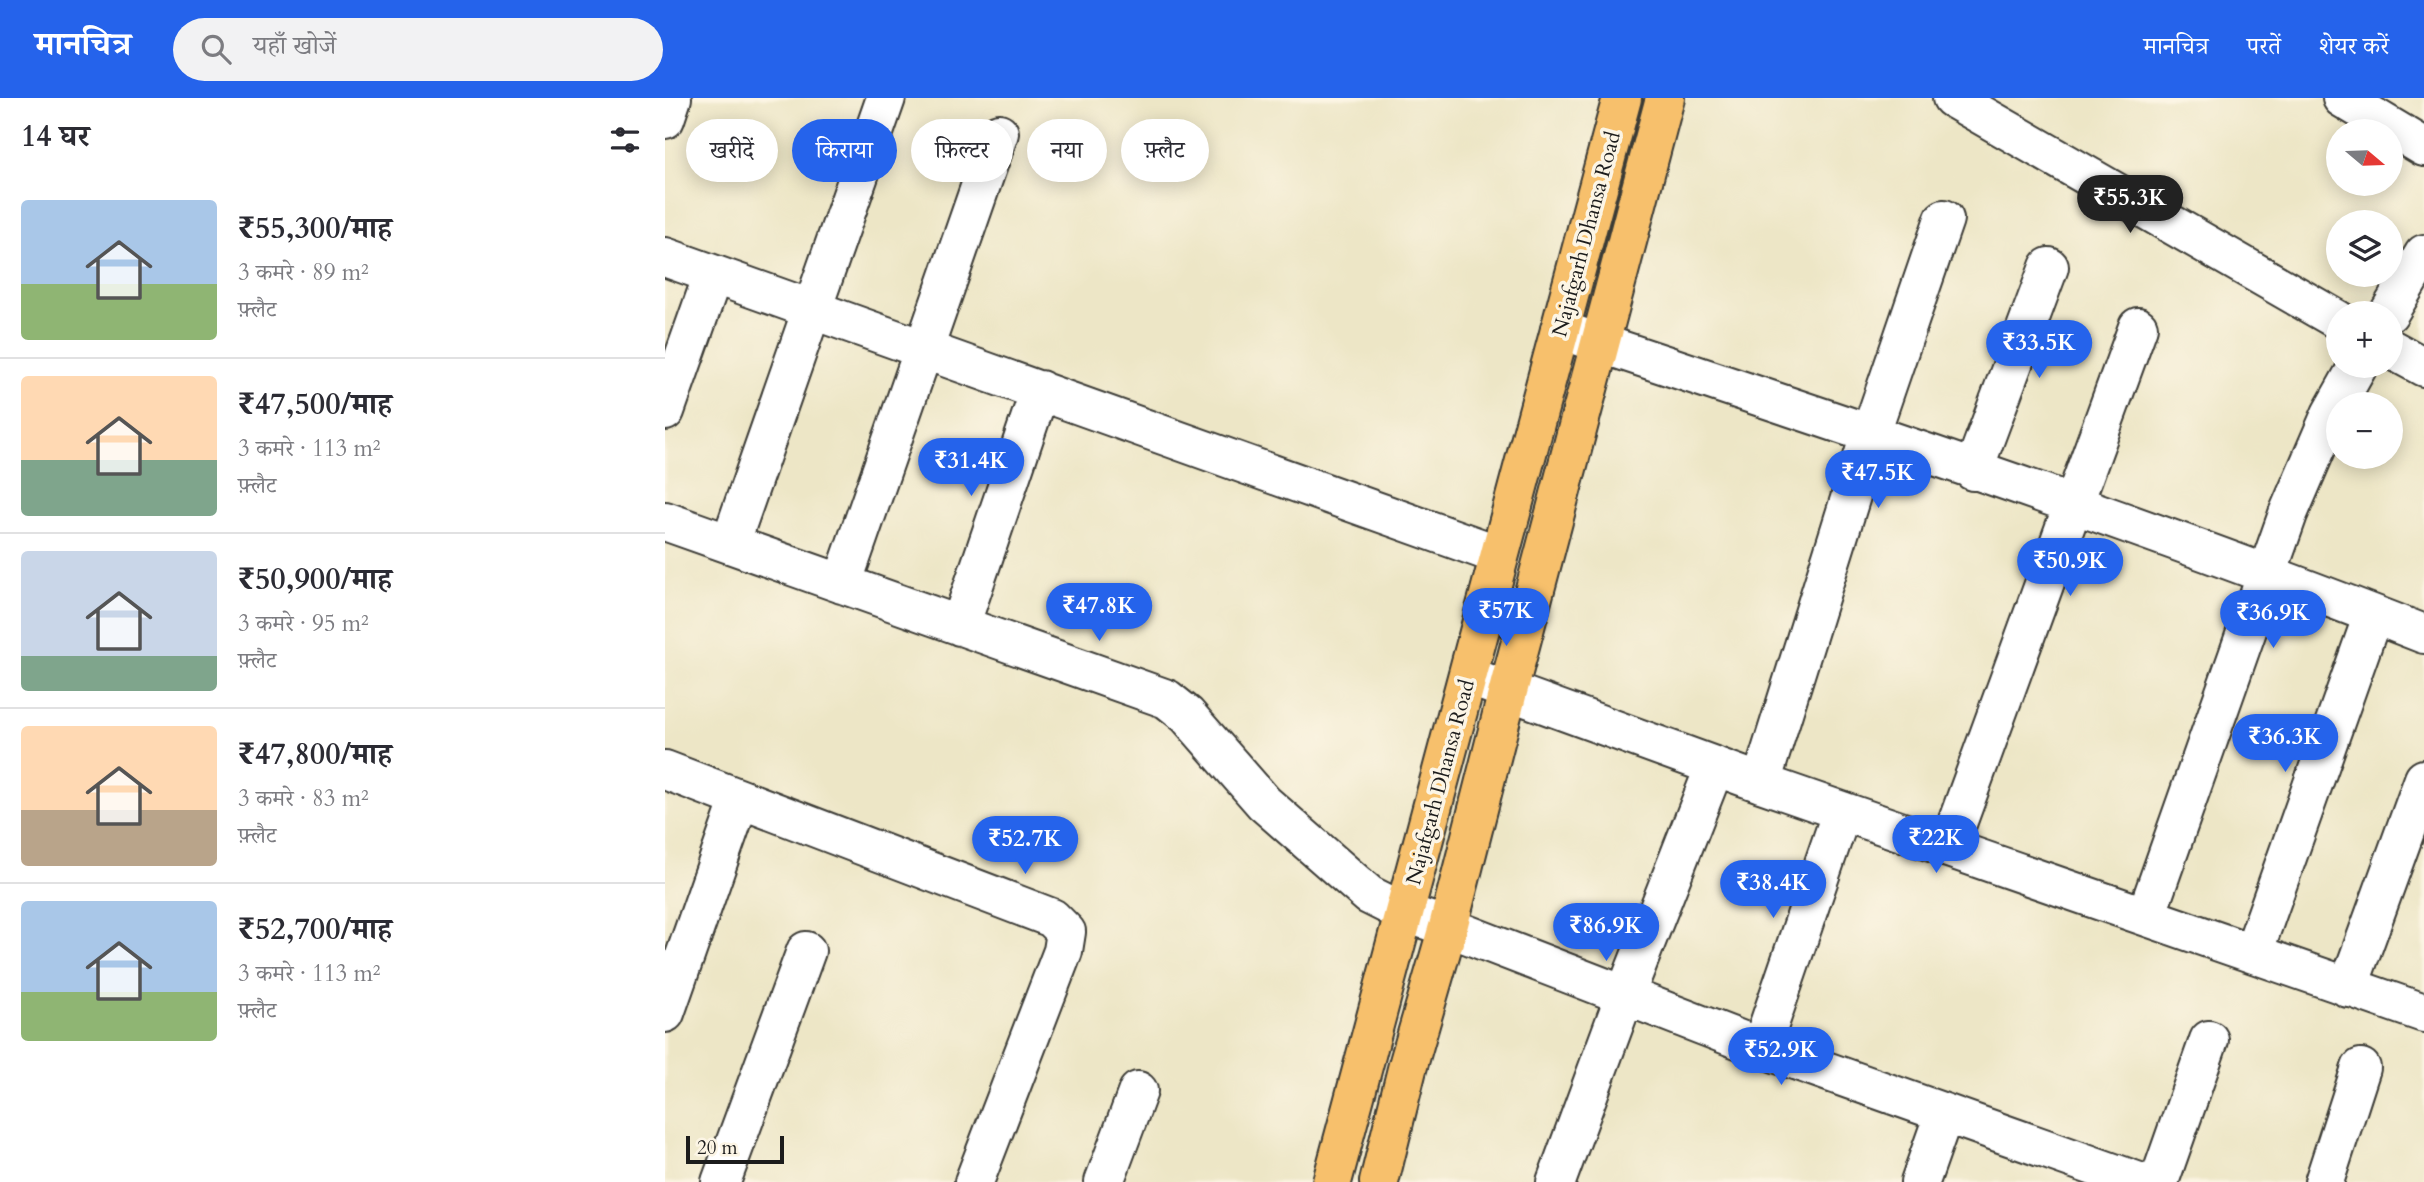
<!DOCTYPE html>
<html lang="hi">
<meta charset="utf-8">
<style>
:root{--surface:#fff;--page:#f2f2f3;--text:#2b2b33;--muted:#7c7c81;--line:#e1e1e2;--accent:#2563eb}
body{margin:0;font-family:Cardo,"Noto Serif Devanagari",serif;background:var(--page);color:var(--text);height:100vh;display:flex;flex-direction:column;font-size:26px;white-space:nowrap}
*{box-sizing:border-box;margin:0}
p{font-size:23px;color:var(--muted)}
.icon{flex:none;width:38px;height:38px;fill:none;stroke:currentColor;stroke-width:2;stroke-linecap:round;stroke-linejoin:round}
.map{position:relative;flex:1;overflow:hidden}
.drawer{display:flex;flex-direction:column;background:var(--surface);width:665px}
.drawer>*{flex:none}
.hud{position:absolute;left:21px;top:21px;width:665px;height:63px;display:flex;gap:14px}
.needle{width:46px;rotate:109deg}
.tools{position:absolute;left:1661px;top:21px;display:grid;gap:14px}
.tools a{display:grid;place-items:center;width:77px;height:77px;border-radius:50%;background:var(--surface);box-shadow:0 4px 18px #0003;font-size:35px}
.scale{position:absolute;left:21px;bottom:18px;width:98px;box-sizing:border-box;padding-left:7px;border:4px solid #1c1c1c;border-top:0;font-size:19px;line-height:24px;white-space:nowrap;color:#1c1c1c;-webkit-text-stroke:5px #fcf5e5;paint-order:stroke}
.price{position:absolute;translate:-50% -60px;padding:0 16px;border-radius:24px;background:var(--accent);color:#fff;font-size:23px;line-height:46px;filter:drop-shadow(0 2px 4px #0008)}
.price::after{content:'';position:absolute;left:50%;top:42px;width:21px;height:16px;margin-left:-10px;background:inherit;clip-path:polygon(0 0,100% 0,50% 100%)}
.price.current{background:#222;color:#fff}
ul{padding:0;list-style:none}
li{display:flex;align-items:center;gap:21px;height:175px;padding:0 21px}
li+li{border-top:2px solid var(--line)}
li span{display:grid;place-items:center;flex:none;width:196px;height:140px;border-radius:7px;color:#555}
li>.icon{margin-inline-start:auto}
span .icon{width:84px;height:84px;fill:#fffc;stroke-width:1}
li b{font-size:30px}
h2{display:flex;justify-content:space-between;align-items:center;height:84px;padding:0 21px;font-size:30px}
.chip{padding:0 24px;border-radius:32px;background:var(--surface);box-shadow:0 4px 18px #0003;font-size:24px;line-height:63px}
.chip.current{background:var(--accent);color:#fff}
header{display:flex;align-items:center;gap:42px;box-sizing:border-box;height:98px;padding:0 35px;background:var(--accent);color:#fff}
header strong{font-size:33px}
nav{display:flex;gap:38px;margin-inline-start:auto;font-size:24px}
.search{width:490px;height:63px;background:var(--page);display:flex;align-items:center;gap:18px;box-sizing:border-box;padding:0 24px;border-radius:38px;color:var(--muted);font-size:26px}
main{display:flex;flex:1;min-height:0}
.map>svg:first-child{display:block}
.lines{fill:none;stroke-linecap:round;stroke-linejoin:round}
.minor-casing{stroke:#3b3a36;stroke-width:42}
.major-casing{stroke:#3b3a36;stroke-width:42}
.minor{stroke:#fff;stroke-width:38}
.major{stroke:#f7c06c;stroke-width:38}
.labels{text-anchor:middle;stroke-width:7;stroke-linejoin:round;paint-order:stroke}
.street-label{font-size:21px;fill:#1c1c1c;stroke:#fcf5e5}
</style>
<header>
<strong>मानचित्र</strong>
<div class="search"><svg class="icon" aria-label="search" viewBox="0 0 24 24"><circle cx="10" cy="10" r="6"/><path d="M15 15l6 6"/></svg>यहाँ खोजें</div>
<nav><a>मानचित्र</a><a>परतें</a><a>शेयर करें</a></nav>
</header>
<main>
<section class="drawer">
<h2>14 घर<svg class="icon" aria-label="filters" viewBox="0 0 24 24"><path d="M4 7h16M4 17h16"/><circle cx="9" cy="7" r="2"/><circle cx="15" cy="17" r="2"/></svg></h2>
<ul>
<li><span style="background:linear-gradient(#a9c7e8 60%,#8fb573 0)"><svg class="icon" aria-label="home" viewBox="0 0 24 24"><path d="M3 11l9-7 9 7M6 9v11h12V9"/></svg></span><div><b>₹55,300/माह</b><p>3 कमरे · 89 m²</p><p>फ़्लैट</p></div></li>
<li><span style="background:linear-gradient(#ffd9b3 60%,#7fa58c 0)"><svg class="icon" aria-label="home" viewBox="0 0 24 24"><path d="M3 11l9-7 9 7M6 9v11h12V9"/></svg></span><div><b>₹47,500/माह</b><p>3 कमरे · 113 m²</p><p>फ़्लैट</p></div></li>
<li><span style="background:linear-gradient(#c9d6e8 75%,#7fa58c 0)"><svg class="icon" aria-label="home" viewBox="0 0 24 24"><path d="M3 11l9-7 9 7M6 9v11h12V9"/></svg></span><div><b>₹50,900/माह</b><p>3 कमरे · 95 m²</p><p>फ़्लैट</p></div></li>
<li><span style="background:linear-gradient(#ffd9b3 60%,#b9a48a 0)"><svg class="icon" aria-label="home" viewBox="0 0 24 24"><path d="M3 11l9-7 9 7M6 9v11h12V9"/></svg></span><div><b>₹47,800/माह</b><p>3 कमरे · 83 m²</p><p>फ़्लैट</p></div></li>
<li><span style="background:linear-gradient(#a9c7e8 65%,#8fb573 0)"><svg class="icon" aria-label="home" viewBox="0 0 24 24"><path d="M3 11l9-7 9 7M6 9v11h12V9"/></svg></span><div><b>₹52,700/माह</b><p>3 कमरे · 113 m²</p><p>फ़्लैट</p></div></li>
</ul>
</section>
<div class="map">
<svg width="1759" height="1084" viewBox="0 0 1759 1084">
<rect width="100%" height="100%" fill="#fcf5e5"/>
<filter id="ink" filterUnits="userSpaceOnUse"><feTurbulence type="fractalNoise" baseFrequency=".0143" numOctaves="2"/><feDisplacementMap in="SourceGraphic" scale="14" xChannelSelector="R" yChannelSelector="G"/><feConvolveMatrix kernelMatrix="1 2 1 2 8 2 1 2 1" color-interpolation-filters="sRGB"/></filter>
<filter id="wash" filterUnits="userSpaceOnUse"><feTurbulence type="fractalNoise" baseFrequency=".00686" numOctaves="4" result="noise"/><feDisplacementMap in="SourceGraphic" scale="28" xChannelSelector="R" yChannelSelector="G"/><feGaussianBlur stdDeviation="1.57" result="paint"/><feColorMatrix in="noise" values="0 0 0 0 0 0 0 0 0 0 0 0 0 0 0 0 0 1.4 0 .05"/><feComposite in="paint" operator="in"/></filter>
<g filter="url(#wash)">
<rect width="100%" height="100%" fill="#ede6c6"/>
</g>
<g filter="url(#ink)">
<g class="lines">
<defs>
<path id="minor" d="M1287 0 1673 222
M1677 0 1759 49
M0 21 7 0
M0 159 834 457
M1724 215 1759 156
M895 232C1185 328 1475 425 1759 536
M1726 251 1759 269
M0 313 48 177
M1308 373 1384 169
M0 423 502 601 522 617 599 705 704 797 740 815 783 829 1096 950 1474 1084
M65 446 221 0
M177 486 334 35
M295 528 375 292
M803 578 1096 685 1759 915
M0 672 387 820 401 834 398 853 309 1084
M1096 685 1205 337 1279 121
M1283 750 1473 229
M1481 818 1623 416 1666 316 1693 268
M1588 855 1708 517
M1683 890 1759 681
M0 915 75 701
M1096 950 1177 713
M56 1084 141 853
M439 1084 473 993
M891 1084 960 897 1050 668
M1255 1084 1279 1016
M1494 1084 1544 942
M1659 1084 1696 970"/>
<path id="major" d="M667 1084 957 0
M714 1084 742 971 783 829 843 593 1000 0"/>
</defs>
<use href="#minor" class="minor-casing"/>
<use href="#major" class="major-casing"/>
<use href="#minor" class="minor"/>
<use href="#major" class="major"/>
</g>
</g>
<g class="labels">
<g class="street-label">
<text transform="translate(921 136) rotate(-75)" y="7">Najafgarh Dhansa Road</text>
<text transform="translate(775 684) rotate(-75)" y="7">Najafgarh Dhansa Road</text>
</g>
</g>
</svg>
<div class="tools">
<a><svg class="needle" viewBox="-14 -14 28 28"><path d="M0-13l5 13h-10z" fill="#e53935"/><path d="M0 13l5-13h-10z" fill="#7c7c81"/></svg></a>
<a><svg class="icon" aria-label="layers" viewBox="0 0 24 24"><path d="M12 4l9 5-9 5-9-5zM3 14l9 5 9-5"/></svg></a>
<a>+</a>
<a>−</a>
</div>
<div class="scale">20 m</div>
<b class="price current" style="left:1465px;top:137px">₹55.3K</b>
<b class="price" style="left:1374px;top:282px">₹33.5K</b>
<b class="price" style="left:306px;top:400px">₹31.4K</b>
<b class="price" style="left:1213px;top:412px">₹47.5K</b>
<b class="price" style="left:1405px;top:500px">₹50.9K</b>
<b class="price" style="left:434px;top:545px">₹47.8K</b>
<b class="price" style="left:841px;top:550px">₹57K</b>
<b class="price" style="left:1608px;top:552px">₹36.9K</b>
<b class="price" style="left:1620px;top:676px">₹36.3K</b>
<b class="price" style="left:1271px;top:777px">₹22K</b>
<b class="price" style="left:360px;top:778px">₹52.7K</b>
<b class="price" style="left:1108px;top:822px">₹38.4K</b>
<b class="price" style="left:941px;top:865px">₹86.9K</b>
<b class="price" style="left:1116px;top:989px">₹52.9K</b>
<div class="hud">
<a class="chip">खरीदें</a>
<a class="chip current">किराया</a>
<a class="chip">फ़िल्टर</a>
<a class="chip">नया</a>
<a class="chip">फ़्लैट</a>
</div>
</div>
</main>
